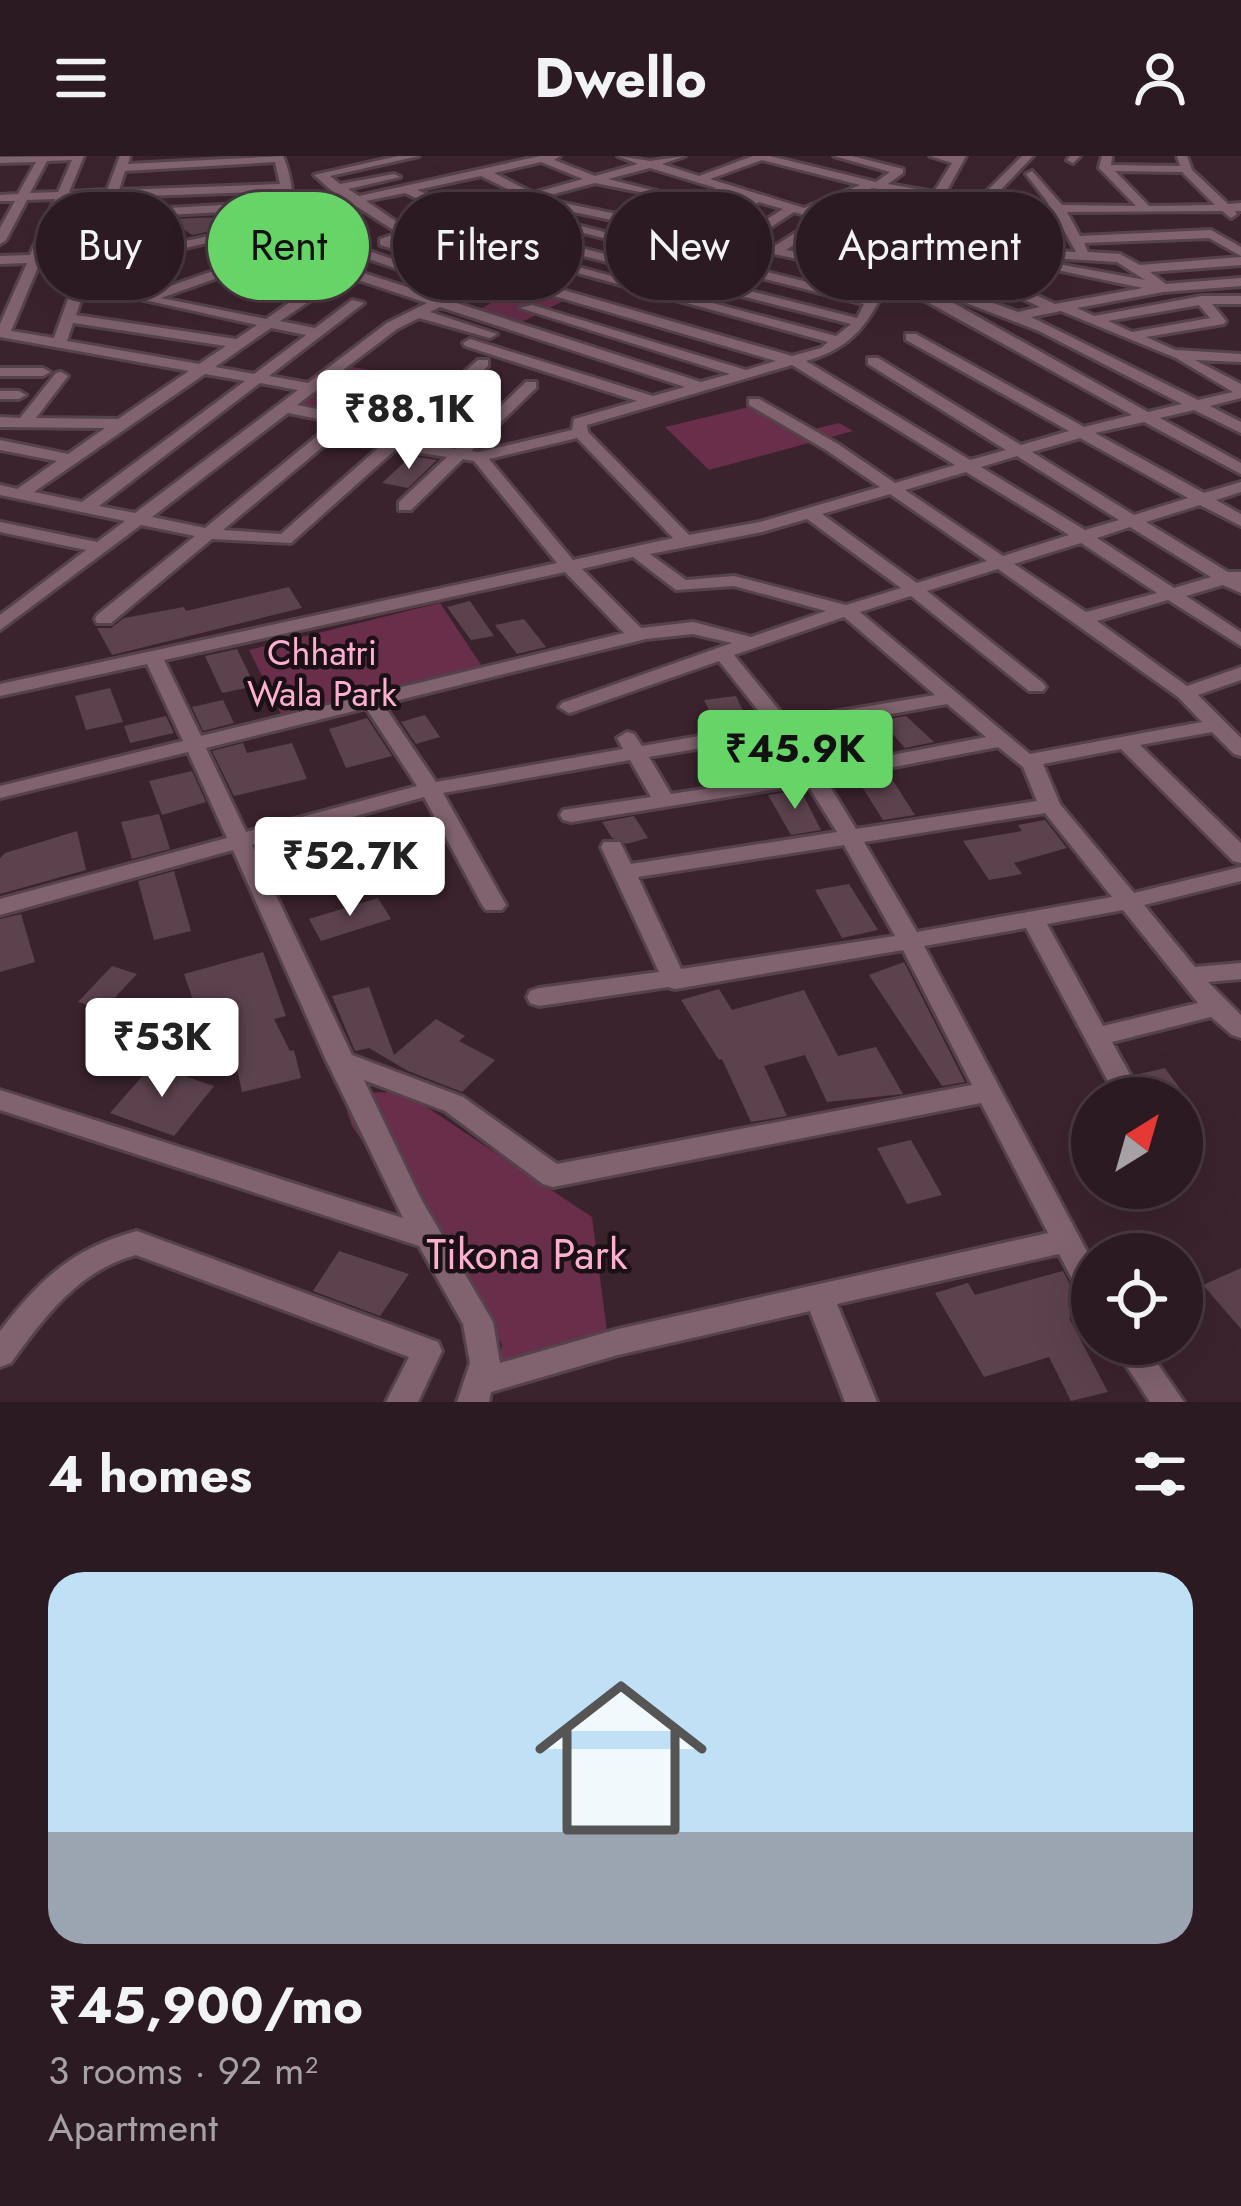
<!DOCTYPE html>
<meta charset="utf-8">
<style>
:root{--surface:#2c1a22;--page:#34232a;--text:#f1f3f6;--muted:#a6a1a5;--line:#483840;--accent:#66d466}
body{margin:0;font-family:Jost,sans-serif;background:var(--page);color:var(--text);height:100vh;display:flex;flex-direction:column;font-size:45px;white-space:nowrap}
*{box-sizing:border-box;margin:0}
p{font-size:39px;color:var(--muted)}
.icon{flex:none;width:66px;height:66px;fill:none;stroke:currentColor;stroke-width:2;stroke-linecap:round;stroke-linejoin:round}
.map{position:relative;height:1246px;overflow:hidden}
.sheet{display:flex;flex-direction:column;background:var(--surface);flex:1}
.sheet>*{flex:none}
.banner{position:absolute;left:36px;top:36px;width:1170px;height:108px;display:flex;gap:24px}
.needle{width:78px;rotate:37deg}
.fabs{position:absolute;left:1071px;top:921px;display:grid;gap:24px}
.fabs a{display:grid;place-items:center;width:132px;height:132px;border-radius:50%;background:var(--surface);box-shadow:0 12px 48px #0002,0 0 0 3px var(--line);font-size:60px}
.price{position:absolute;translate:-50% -102px;padding:0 27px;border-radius:12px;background:#fff;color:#222;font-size:39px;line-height:78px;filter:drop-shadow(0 3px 6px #0008)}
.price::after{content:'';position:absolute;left:50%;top:72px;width:36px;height:27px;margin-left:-18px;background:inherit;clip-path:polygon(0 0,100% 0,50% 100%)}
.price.on{background:var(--accent);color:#111}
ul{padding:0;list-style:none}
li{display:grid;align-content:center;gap:24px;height:636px;padding:0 48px}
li+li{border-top:3px solid var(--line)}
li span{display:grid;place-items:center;height:372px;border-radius:36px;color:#555}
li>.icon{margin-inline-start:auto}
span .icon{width:216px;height:216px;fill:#fffc;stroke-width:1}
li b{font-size:51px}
h2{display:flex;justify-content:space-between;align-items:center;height:144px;padding:0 48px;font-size:51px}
.chip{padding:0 42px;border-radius:54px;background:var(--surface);box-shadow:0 12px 48px #0002,0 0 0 3px var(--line);font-size:42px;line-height:108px}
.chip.on{background:var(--accent);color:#111}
header{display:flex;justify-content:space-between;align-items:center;height:156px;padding:0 48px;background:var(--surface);font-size:54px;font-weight:700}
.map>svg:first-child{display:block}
.green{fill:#682e4a}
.building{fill:#5c424d}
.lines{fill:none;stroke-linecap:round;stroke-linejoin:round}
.minor-casing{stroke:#56424b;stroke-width:6}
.minor{fill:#80636f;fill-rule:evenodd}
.labels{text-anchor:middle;stroke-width:9;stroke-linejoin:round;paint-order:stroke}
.park-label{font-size:36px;fill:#fdafd0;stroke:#1b1015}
.near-park-label{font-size:42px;fill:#fdafd0;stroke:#1b1015}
</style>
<header><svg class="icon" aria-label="menu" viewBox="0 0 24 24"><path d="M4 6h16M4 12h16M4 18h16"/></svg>Dwello<svg class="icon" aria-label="person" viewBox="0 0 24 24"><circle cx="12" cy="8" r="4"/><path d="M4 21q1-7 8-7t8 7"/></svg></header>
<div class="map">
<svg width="1241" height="1246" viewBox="0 0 1241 1246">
<rect width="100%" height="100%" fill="#3b232e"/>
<path class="green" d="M530 127 575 139 514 170 474 156Z
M348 210 448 229 393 277 284 258Z
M757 249 802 276 839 267 853 275 709 314 665 271Z
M440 447 487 518 286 568 249 494Z
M404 936 592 1061 608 1183 494 1233 502 1188 352 970 344 946 348 937Z"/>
<path class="building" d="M221 61 226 72 192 79 169 63Z
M411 300 437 304 408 332 382 327Z
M289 431 302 452 112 499 97 472H111L124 462 184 451 186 455Z
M470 445 494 480 471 484 447 451Z
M524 463 546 491 517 498 495 469Z
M237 493 255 530 222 537 205 500Z
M110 532 123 566 86 574 75 540Z
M736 540 749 567 718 572 704 544Z
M223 544 234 567 203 575 192 551Z
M425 559 440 581 416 588 401 566Z
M166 560 174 577 130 587 124 570Z
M906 560 934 586 905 592 880 564Z
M367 562 392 600 346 612 329 573Z
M243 587 247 597 292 587 307 623 234 640 212 595Z
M766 587 783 615 754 621 736 590Z
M192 615 206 646 162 659 149 625Z
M888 617 915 659 883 664 857 623Z
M794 635 802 637 821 674 791 679 768 639Z
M159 658 170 693 132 703 121 666Z
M634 660 648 682 626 688 612 682 602 666Z
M1045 664 1067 692 1014 707 1022 718 989 724 963 685 1022 675 1018 669Z
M77 675 86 714 0 738V702L5 697Z
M174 715 191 775 154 784 138 725Z
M849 728 878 774 842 782 815 734Z
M378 742 391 763 321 785 309 763Z
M21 758 35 806 0 816V763Z
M263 796 286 860 274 863 290 895 294 894 301 922 242 936 235 904 221 921 207 889 223 884 207 846 195 850 184 818Z
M904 806 965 926 942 930 869 819Z
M112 810 137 818 103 854 78 846Z
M369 831 394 899 436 863 465 880 459 885 495 904 462 936 408 915 369 892 355 895 332 840Z
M719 833 732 854 804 834 838 900 876 891 903 938 827 946 805 899 764 910 787 960 751 966 722 903 719 904 681 844Z
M152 909 214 930 174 980 110 957Z
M1165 912 1187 942H1140L1132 931 1135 919Z
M911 984 942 1039 907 1048 877 992Z
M339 1095 409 1118 380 1160 313 1135Z
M1241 1112V1173L1203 1129Z
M1063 1115 1078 1144 1092 1149V1155L1069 1162 1108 1236 1071 1245 1049 1201 984 1221 935 1137 968 1127 975 1139Z"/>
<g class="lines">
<defs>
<path id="minor" d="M84 0 69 36 107 34 120 0H130L128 8 283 0C299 37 283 52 320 78L490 137 478 140 312 84 297 73 283 53 236 55C242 79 265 84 286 92L701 226 730 218 520 152 532 149 746 214 776 205 380 89V83L398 77 331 34 314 19 398 0H419L330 20 340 28 394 18 400 21 348 33 359 40 540 0H560L554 4 595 20 638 8 618 0 650 5 685 0 662 8 699 20 753 0H770L876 26 890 16 834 0H852L903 13V17L888 28 934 36 952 7 930 0H966L945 38 980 42 1022 0H1033L992 43 1049 48 1026 18 1032 15 1062 49 1136 50 1099 12 1102 0H1112L1111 9 1180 10 1177 0H1187L1192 14 1228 48 1241 47V55H1235L1237 58 1231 62 1222 55 1067 56 1080 80 1211 74 1241 91V100L1209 82 1084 87 1088 96 1120 98 1140 109 1241 101V109L1150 116 1166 128 1241 122V130L1163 136 1077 152 1094 160 1202 140H1241V148H1212L1226 165 1224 168 1146 181 1175 194 1241 198V206L1195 204 1241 228V242L1210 250 1241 266V277L1194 254 1160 262 1241 307V318L1144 266 1095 277 1204 337 1241 326V336L1216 344 1241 358V370L1200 349 1146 366 1228 416H1241V437L1223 429 1186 440 1241 476V490L1168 444 1097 465 1187 530 1241 511V524L1198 539 1241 582V600L1234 598 1212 576 1140 589 1241 687V707L1233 705 1121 593 1043 608 1060 648 1134 737 1241 711V725L1144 749 1195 811 1241 807V823L1208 826 1241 859V882L1232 879 1211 861 1112 886 1132 922 1128 929 1119 932 1110 929 1026 772 924 790 1092 1105V1145L1082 1142 1059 1098 837 1148 877 1246H845L810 1155 618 1199 491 1236 489 1246H457L470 1207 463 1168 419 1090 0 954V934L403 1062 326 904 233 694 0 759V743L227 682 188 596 0 642V630L183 585 147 508 0 540V528L557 407 474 305 463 303 411 354H399V346L447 301 396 293 291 387 212 383 111 467H97L95 463 97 459 195 380 141 369 0 474V459L86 394 0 376V366L97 386 125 365 0 339V329L17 333 57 305 0 294V284L68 298 105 272 0 271V261L20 262 56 217 61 216 68 220 36 262 118 263 189 215 0 181V168L27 107 0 108V100L30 99 55 43 27 44 6 84 0 88V72L15 45H0V39L18 38 36 6 0 7V1ZM72 4 58 36 30 37 47 5ZM762 4 860 29 804 52 710 23ZM275 6 280 28 119 34 125 15ZM541 6 583 23 533 37 494 17ZM650 12 716 32 655 66 539 42 595 27 660 40V36L608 23ZM1115 15 1182 16 1215 49 1149 50ZM481 20 522 40 521 45 879 120 868 141 491 48 485 52 864 148 857 162 467 63 472 59 470 56 417 34ZM872 32 900 37 838 62 816 56ZM281 35V46L112 55 116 41ZM727 36 748 42 691 74 667 69ZM405 37 453 59 409 74 366 45ZM914 40 931 43 908 81 850 66ZM105 41 85 96 43 98 66 43ZM941 44 974 48 935 88 919 84ZM759 46 783 53 735 83 704 77ZM986 50 1013 52 1019 75 964 73ZM1024 53 1054 56 1076 96 948 89 957 80 1030 82ZM224 56 233 75 152 92 156 76 146 73 138 102 140 143 257 169 236 183 76 159 109 62ZM794 56 817 63 773 91 748 86ZM454 67 851 168 836 180 533 99 523 102 828 186 821 192 792 200 397 86ZM828 67 860 77 818 100 786 94ZM872 80 901 87 870 111 832 103ZM228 82 242 83 270 95 153 136 151 100ZM913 90 937 96 916 120 882 114ZM950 96 1117 106 1145 124 1047 106V112L1143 132 1055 148 995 120 955 113 949 117 987 126 1040 151 1018 156 927 123ZM282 99 345 120 310 132 266 163 161 142ZM82 104 54 182 11 175 40 106ZM890 123 912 127 913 138 1132 259 1084 271 916 178H906V184L1069 275 1021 289 878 202H868V208L1006 294 970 304 806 205C855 191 869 166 890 123ZM358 124 427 147 387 167 308 227 269 220 364 147 352 144 315 172 280 165 320 138ZM925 131 1039 175 1182 248 1148 256ZM1199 149 1210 162 1132 176 1108 165ZM440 151 685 231 653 240 470 183 463 187 465 190 637 245 574 263 572 274 479 296 471 295 536 232V226H526L456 293 405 285 488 210V204H478L402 270 297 249 397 173 419 162 490 182 497 178 430 156ZM1061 155 1176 202 1233 236 1198 244 1031 161ZM73 167 226 190 199 208 67 185ZM271 172 306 179 254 218 215 211ZM792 209 955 309 895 327 838 288 759 243H749V249L826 294 880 331 760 366 689 379 588 276 587 269ZM205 218 245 225 82 346 34 336ZM260 227 298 234 135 357 99 350ZM288 257 334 266 205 372 152 361ZM349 269 394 278 281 378 223 374ZM577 282 673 382 573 404 489 303ZM1080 282 1188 342 1134 359 1032 296ZM1017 300 1119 364 1085 374 981 311ZM966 316 1069 379 1003 400 905 334ZM890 338 987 405 917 427 822 358ZM807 363 901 432 846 449 734 420 686 424 650 398 762 376ZM1130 371 1211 421 1174 432 1097 382ZM1081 387 1157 437 1086 456 1014 408ZM633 401 676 434 734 430 826 455 751 481 693 466 641 472 582 413ZM998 413 1178 541 1202 566 1030 598 860 456 911 440 1029 535H1043L1046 531 1043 527 927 435ZM565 416 624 477 201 580 164 504ZM844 461 935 539 787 564 734 499ZM693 478 732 487 562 547 559 551 569 557 576 555 719 505 769 568 642 590 634 578 627 576 617 582 623 593 436 626 383 548 646 483ZM947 548 986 581 819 613 795 575ZM366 552 417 630 246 676 206 592ZM777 578 800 617 749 626 726 587ZM707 591 730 629 671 638 649 601ZM998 591 1023 611 1037 645 856 673 826 624ZM630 604 651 641 563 654 560 659 563 664 571 666 807 628 837 676 631 708 620 686H604L601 691 659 816 539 832 530 835 527 841 530 847 539 850 668 831 675 833 903 794 972 929 557 1008 463 941 352 899 252 689 424 641 482 749 486 754H502L506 749 443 637ZM1045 657 1112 741 917 776 864 686ZM844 689 895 780 681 813 638 721ZM1123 754 1198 847 1103 870 1047 768ZM364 924 445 955 543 1028 553 1031 981 947 1048 1077 618 1173 500 1207 493 1166 421 1043Z
M1070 0H1080L1073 7 1067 4Z
M0 212H43L50 216 43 220H0Z
M0 235H19L26 239 19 243H0Z
M137 1075 438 1186 442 1195 418 1246H386L409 1201 136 1099C79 1114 44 1161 11 1207L0 1211V1175C40 1123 73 1092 137 1075Z
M1112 1188H1144L1184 1246H1150Z"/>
</defs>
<use href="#minor" class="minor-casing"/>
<use href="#minor" class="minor"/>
</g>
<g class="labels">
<g class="park-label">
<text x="322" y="509">Chhatri<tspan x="322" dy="41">Wala Park</tspan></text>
</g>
<g class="near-park-label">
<text x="527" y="1113">Tikona Park</text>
</g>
</g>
</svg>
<div class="fabs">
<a><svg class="needle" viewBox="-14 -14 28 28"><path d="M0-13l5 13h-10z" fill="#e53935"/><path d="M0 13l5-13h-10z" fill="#a6a1a5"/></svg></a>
<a><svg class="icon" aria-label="locate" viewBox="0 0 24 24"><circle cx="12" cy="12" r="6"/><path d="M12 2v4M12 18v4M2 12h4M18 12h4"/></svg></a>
</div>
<b class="price" style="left:409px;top:316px">₹88.1K</b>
<b class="price on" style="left:795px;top:656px">₹45.9K</b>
<b class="price" style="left:350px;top:763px">₹52.7K</b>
<b class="price" style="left:162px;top:944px">₹53K</b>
<div class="banner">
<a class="chip">Buy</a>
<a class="chip on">Rent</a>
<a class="chip">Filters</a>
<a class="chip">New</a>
<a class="chip">Apartment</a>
</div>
</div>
<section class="sheet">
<h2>4 homes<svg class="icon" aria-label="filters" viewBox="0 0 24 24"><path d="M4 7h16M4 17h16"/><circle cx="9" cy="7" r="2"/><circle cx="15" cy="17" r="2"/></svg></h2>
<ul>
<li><span style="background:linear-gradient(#bfe0f5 70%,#9aa5b1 0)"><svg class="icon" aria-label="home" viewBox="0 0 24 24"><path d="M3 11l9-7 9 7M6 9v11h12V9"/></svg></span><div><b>₹45,900/mo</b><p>3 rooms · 92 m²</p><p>Apartment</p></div></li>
</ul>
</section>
